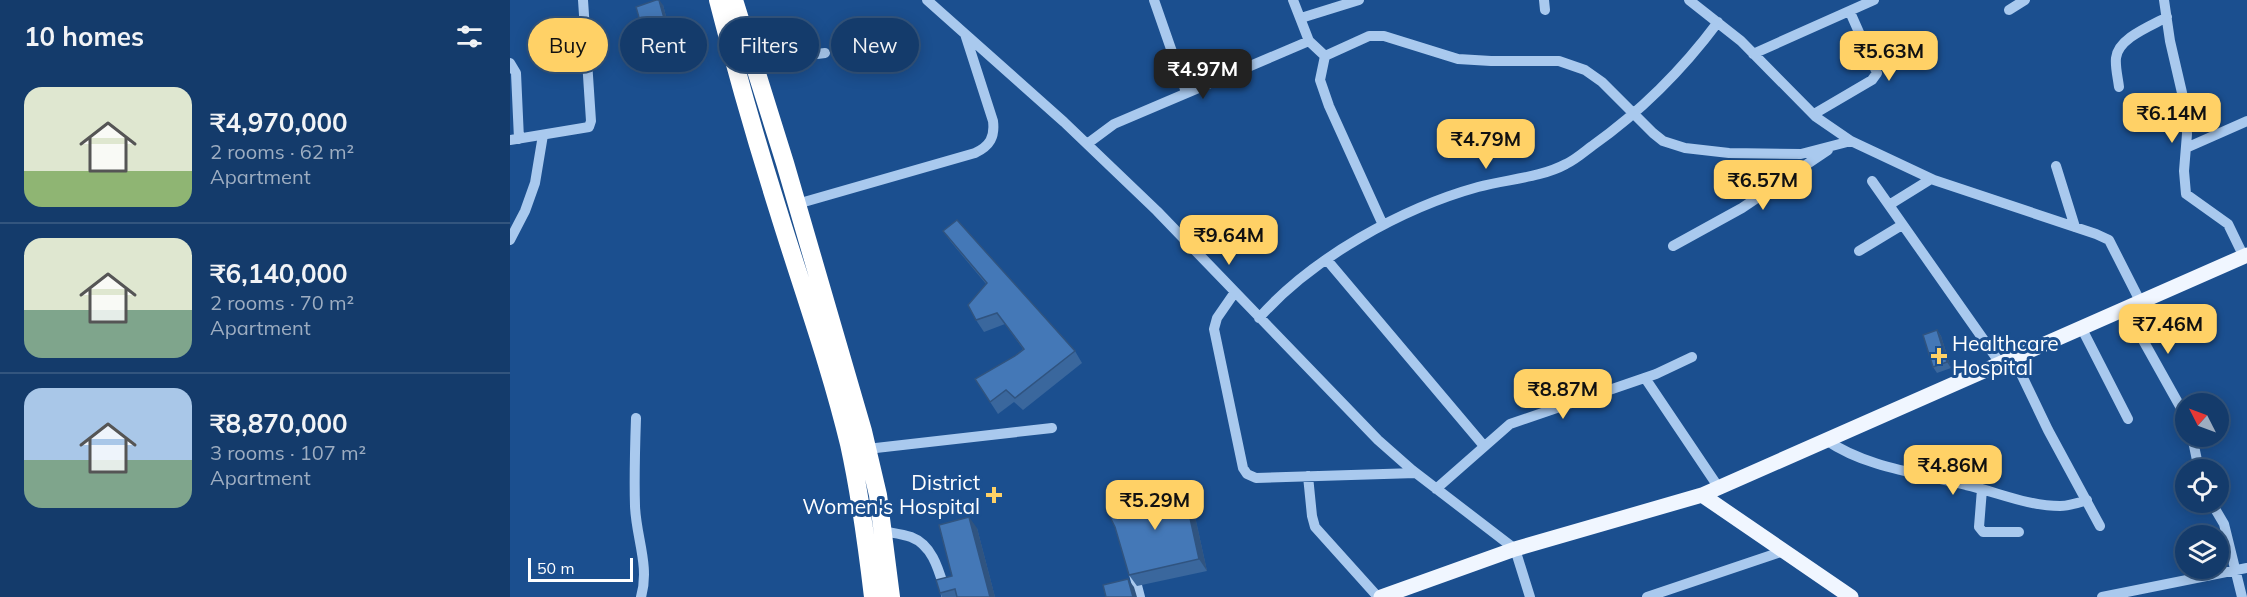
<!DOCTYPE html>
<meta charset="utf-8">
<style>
:root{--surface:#143b6b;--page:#1d4271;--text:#f1f3f6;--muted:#9dadc1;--line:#33557e;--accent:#ffd166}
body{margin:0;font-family:Mulish,sans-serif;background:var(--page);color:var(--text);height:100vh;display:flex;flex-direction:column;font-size:22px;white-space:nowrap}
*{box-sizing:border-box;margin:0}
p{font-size:20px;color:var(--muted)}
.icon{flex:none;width:33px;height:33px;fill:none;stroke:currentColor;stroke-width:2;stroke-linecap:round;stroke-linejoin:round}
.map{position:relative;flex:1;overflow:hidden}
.panel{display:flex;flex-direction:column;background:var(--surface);width:510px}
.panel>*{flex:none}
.guide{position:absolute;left:18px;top:18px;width:570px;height:54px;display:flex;gap:12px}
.needle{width:39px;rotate:312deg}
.tools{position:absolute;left:1665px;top:393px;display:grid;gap:12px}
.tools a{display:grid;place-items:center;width:54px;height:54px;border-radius:50%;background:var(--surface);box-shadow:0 3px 15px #0003,0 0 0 2px var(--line);font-size:30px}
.scale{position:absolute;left:18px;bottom:15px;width:105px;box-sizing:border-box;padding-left:6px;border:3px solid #fff;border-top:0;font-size:16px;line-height:21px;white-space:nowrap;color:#fff;-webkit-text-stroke:4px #1b4f8f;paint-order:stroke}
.price{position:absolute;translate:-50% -51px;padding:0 14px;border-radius:12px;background:var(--accent);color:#111;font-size:20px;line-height:39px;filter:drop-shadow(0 2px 3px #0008)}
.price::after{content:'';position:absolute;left:50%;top:36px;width:18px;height:14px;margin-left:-9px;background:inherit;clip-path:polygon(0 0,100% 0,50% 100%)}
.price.selected{background:#222;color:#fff}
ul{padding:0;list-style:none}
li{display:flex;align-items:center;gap:18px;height:150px;padding:0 24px}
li+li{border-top:2px solid var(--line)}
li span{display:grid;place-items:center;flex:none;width:168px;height:120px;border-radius:18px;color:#555}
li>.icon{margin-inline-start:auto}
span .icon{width:72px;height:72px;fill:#fffc;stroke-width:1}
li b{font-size:26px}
h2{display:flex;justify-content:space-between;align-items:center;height:72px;padding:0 24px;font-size:26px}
.pill{padding:0 21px;border-radius:27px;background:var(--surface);box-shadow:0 3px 15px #0003,0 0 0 2px var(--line);font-size:21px;line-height:54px}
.pill.selected{background:var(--accent);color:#111}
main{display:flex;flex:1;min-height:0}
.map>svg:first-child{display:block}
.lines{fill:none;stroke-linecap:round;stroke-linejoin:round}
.minor{stroke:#a9c9ee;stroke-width:10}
.major{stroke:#f0f6ff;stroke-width:15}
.highway{stroke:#fff;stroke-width:18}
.wall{fill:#3a679d}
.shaded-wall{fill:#305480}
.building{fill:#4478b7;stroke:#305480;stroke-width:1.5}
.poi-dot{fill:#ffd166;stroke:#1b4f8f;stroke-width:2}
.labels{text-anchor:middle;stroke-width:6;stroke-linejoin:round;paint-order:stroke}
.poi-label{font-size:21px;fill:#fff;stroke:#1b4f8f;text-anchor:start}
</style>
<main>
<section class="panel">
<h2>10 homes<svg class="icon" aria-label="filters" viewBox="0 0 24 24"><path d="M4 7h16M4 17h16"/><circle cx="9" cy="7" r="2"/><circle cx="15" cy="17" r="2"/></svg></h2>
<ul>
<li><span style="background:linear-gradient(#dfe7d0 70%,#8fb573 0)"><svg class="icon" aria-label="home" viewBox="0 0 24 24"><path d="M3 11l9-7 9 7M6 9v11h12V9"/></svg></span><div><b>₹4,970,000</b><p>2 rooms · 62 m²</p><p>Apartment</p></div></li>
<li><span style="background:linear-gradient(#dfe7d0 60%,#7fa58c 0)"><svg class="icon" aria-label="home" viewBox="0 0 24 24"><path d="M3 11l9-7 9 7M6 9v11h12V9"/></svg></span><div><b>₹6,140,000</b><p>2 rooms · 70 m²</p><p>Apartment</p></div></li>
<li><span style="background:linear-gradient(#a9c7e8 60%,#7fa58c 0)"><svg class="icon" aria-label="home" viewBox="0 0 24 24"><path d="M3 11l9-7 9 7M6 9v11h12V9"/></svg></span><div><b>₹8,870,000</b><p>3 rooms · 107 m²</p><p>Apartment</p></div></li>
</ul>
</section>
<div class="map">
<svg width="1737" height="597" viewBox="0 0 1737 597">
<rect width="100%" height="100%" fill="#1b4f8f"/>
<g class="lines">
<path class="minor" d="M417 0 554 122 647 211 868 440 902 470 1005 549 1020 597
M644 0 676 92
M783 0 799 41 815 56
M1034 0 1035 10
M1179 0 1231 41 1306 117 1341 141
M1654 0 1660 41 1676 110 1677 134 1674 171 1676 194 1718 224 1734 257
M1499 10 1515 0
M791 18 849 0
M1243 54 1364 0
M815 56 859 36H874L948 59 981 61H1049L1075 70 1092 82 1143 133 1153 141 1175 148 1219 153 1291 154 1341 141 1424 180 1586 234 1599 240 1630 301
M815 56 810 80 819 106 873 225
M243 62 315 53
M0 63 6 73 9 139
M1609 87C1608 78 1605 67 1606 58 1608 38 1641 26 1657 17
M1304 114 1362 80 1367 73 1340 12
M0 140 79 127 81 121 73 0
M577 144 604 124 799 41
M1676 148 1737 121
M1546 166 1565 227
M1362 181 1490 363
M287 204 465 153C480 146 485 137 483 121L455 34
M1379 205 1421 179
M0 240 15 211 25 183 33 135
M1163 246 1232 208 1318 150
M1349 251 1392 225
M817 260 974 446
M725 292 707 318 704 329 733 468 737 474 746 478 906 473
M1615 308 1676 417
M749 318C802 258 892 208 968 187 997 179 1030 178 1056 164 1065 160 1074 152 1082 146 1130 112 1173 69 1208 22
M1571 327 1618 419
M1503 357 1538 430 1590 526
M1135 378 1209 488
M126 418C125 447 124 476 125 506 126 537 140 566 131 597
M1682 436 1689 470
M1316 440C1357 468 1409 473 1456 485 1487 492 1518 506 1550 506 1559 506 1568 503 1577 500
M357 449 542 428
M798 476 802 516 805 527 868 597
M926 489 1000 424 1146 374 1182 357
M1472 489 1469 527 1473 532H1509
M1701 502 1714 524 1732 597
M372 531C382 533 392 534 401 537 425 546 430 576 437 597
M624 574 630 597
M1137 597 1274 551
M1592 597 1737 568"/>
<path class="major" d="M1192 495 1737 255
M871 597 1005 549 1192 495 1341 597"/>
<path class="highway" d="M208 0C226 71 246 140 268 210 292 288 320 365 339 444 350 494 357 546 363 597
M224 0 275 163 353 431 368 495 381 597"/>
</g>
<path class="wall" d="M153 5 161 35 138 41 134 35Z
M433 231 565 351 572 363 513 410 504 402 488 414 465 379 505 356 513 349 495 324 474 332 466 320 476 284 441 242Z
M1427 330 1431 336 1441 368 1427 373 1423 367Z
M681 498 697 571 627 586 619 575Z
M467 528 485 597H432L430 593 442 576Z"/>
<path class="shaded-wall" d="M149 0 153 5 161 35 157 29Z
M1427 330 1431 336 1441 368 1437 362Z
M673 486 681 498 697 571 689 559Z
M459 517 467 528 485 597H480Z
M618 579 624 587 627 597H623Z"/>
<path class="building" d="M146 0H149L157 29 134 35 126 7Z
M447 220 565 351 505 398 496 390 480 402 465 379 505 356 514 349 487 313 466 320 458 305 477 283 433 231Z
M1427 330 1437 362 1423 367 1413 335Z
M673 486 689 559 619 575 605 527 596 509Z
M459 517 480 597H447L445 589 430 593 426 580 442 576 429 525Z
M618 579 623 597H596L593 585Z"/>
<g class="poi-dot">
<path d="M1426 347h6v6h6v6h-6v6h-6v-6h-6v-6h6z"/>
<path d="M481 486h6v6h6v6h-6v6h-6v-6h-6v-6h6z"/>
</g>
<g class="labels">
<g class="poi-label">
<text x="1442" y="351">Healthcare<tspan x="1442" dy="24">Hospital</tspan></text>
<text x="470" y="490" text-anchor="end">District<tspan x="470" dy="24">Women's Hospital</tspan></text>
</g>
</g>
</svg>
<div class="tools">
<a><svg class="needle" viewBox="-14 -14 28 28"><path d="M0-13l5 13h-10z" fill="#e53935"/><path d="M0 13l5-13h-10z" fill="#9dadc1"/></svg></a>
<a><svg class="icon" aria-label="locate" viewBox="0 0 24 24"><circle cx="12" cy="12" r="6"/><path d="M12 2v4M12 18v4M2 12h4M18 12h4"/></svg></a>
<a><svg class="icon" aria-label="layers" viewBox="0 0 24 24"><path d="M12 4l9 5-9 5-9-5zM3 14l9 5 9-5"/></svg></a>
</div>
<div class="scale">50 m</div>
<b class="price" style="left:1379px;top:82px">₹5.63M</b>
<b class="price selected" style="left:693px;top:100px">₹4.97M</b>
<b class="price" style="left:1662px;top:144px">₹6.14M</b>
<b class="price" style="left:976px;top:170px">₹4.79M</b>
<b class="price" style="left:1253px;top:211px">₹6.57M</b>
<b class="price" style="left:719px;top:266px">₹9.64M</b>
<b class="price" style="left:1658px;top:355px">₹7.46M</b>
<b class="price" style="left:1053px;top:420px">₹8.87M</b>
<b class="price" style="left:1443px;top:496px">₹4.86M</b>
<b class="price" style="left:645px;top:531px">₹5.29M</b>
<div class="guide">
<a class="pill selected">Buy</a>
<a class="pill">Rent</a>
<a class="pill">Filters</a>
<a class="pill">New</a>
</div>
</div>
</main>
